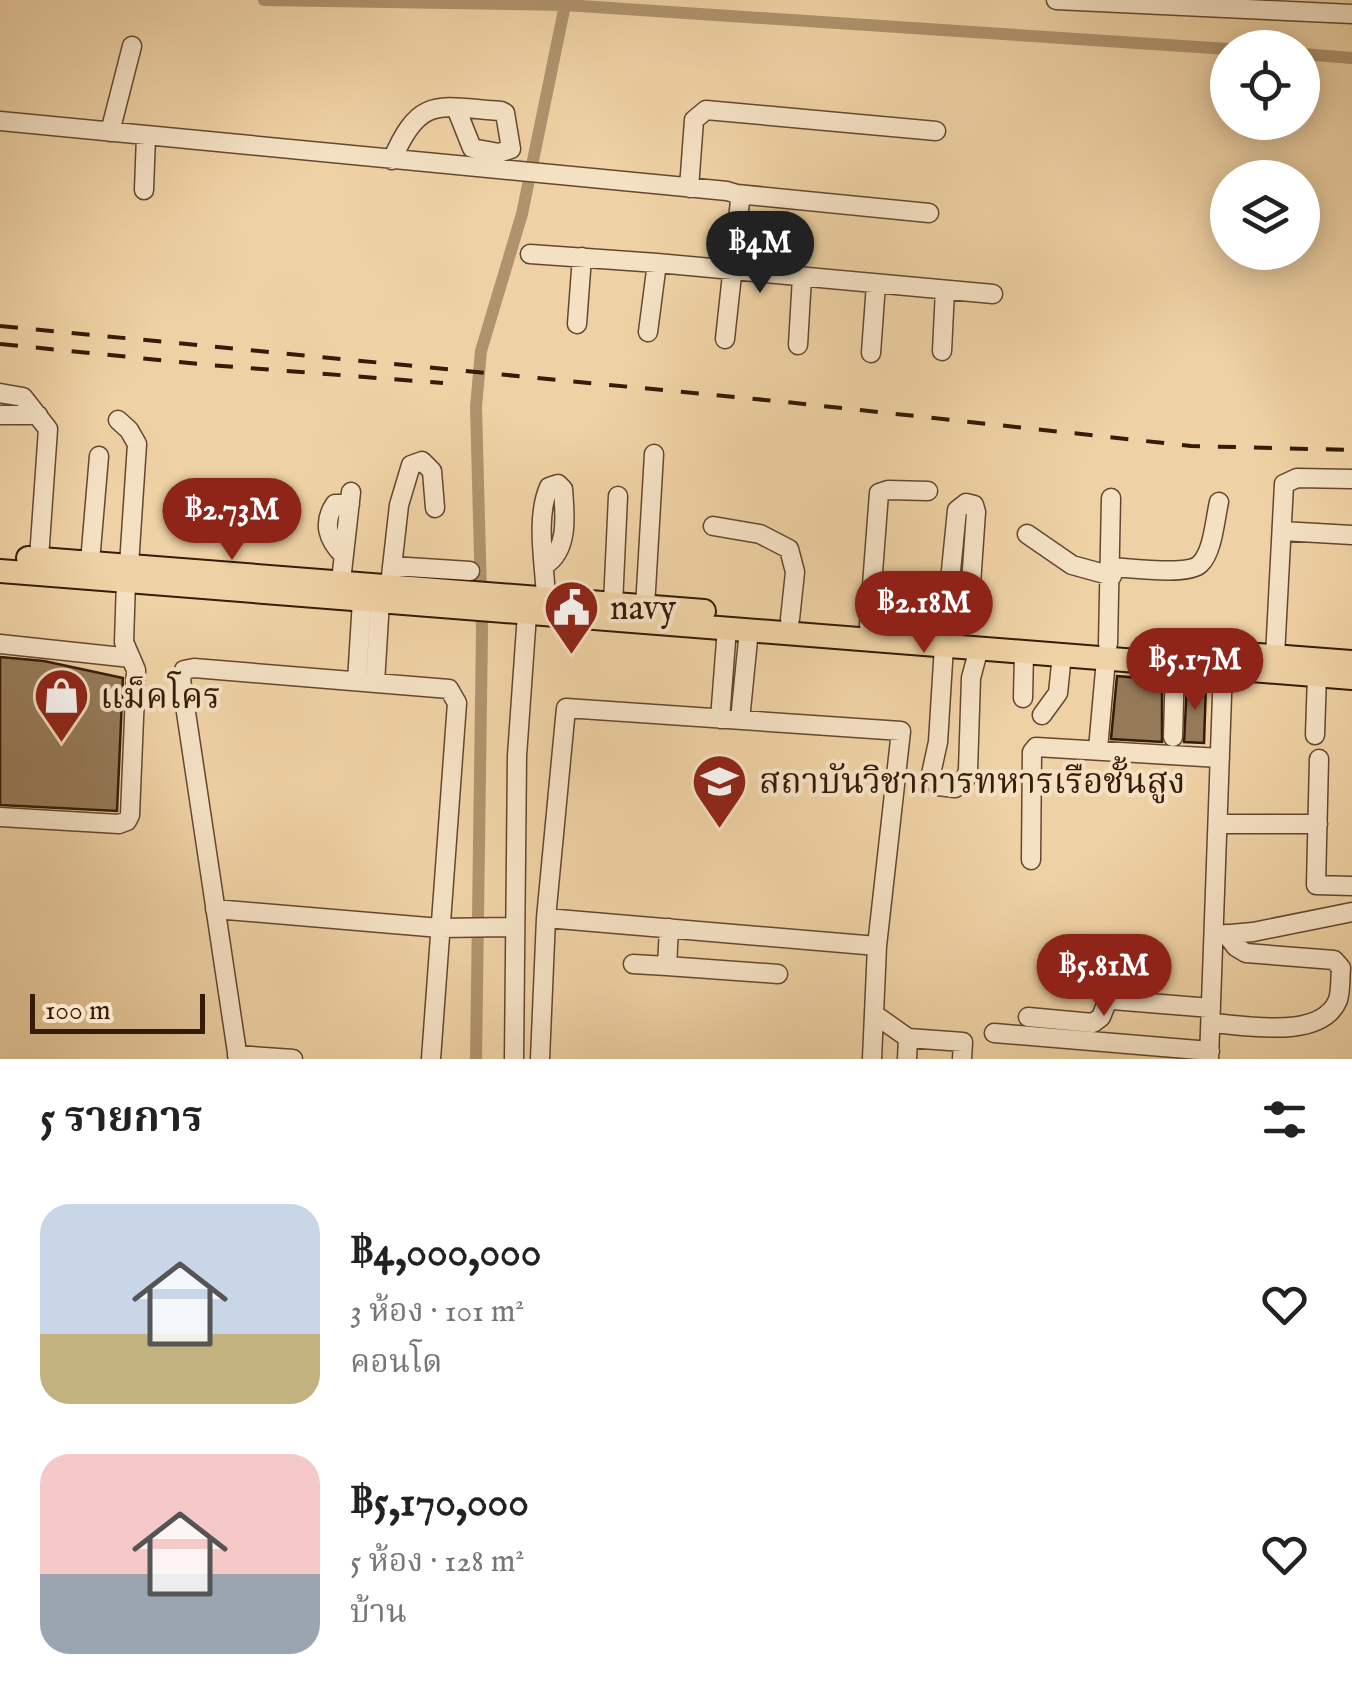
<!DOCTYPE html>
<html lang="th">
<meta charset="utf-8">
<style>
:root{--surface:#fff;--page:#f2f2f2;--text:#222;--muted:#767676;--accent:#8f2418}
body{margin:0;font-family:"IM FELL English","Noto Serif Thai",serif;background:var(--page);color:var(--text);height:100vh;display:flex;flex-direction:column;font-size:38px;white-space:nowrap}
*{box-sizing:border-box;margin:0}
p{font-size:32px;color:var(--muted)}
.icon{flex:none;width:55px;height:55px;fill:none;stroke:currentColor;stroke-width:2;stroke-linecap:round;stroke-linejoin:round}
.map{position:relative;height:1059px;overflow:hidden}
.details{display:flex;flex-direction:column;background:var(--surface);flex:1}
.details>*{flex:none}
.buttons{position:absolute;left:1210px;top:30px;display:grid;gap:20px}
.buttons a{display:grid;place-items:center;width:110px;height:110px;border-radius:50%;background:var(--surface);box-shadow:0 5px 25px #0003;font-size:50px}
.scale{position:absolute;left:30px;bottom:25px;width:175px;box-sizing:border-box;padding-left:10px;border:5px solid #361b06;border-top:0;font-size:28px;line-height:35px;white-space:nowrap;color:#361b06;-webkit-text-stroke:8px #f4e1c4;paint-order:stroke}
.price{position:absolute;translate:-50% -85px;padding:0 22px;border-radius:35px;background:var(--accent);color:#fff;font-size:32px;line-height:65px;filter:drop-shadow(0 2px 5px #0008)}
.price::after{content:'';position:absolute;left:50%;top:60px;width:30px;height:22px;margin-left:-15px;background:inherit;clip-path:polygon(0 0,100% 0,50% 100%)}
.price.active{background:#222;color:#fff}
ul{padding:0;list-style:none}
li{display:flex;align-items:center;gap:30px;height:250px;padding:0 40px}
li span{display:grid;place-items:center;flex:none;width:280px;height:200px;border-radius:30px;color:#555}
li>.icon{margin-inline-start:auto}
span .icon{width:120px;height:120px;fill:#fffc;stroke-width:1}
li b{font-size:42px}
h2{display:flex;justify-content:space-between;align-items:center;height:120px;padding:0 40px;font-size:42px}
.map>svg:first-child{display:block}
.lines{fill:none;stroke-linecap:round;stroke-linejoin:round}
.canal{stroke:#af936e;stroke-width:12}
.building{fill:#967a58;stroke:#361b06;stroke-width:2.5}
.minor-casing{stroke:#64482e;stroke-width:21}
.major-casing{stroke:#361b06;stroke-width:26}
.minor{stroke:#f4e1c4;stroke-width:18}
.major{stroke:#eed1a4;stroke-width:22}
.rail{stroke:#361b06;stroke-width:4;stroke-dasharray:18 18;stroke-linecap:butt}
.labels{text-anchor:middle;stroke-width:8;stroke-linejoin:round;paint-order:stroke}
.poi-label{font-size:35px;fill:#361b06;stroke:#f4e1c4;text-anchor:start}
</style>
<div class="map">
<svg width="1352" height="1059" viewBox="0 0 1352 1059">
<rect width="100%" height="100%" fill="#eed1a4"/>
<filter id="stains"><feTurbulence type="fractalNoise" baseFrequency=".002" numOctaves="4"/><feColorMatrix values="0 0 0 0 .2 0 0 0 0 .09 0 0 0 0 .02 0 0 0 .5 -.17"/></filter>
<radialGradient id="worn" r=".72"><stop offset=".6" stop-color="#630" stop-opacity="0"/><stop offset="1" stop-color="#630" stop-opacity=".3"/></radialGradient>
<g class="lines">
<path class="canal" d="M264 0 565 5 1228 49
M1302 54 1352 58
M476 1059 482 631 476 407 481 351 522 214 565 5"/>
</g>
<path class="building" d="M0 657 44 661 123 678 117 811 0 805Z
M1117 676 1162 680V742L1111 739Z
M1187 683 1206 684 1204 743 1184 742Z"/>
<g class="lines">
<defs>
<path id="minor" d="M1056 0 1352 14
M0 121 727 191 737 194 740 201 725 339
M110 132 132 46
M392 160C420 94 439 107 501 111L505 113 511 149 499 153 472 148 456 108
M689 188 694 120 706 110 936 131
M144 190 146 136
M737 194 929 213
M530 254 657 263 993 294
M577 324 582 257
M648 332 657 263
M798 345 802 277
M942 351 945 290
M871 353 876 284
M0 393 23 397 48 429 39 558
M0 415H38
M118 420 129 430 137 444 129 565
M713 526 760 534 789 549 795 572 790 619
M1282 531 1352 535
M1027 534 1072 565 1112 576
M343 555C328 540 322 523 335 504H350
M90 562 99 456
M545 565C569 550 565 515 563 489L558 484 549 487C535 519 545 565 546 599
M392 566 470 571
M1112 567C1131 568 1188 576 1200 564 1213 552 1215 519 1219 502
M341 581 351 492
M390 585 399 505 411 465 422 461 432 471 435 508
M613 604 618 496
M645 607 654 454
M869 625 879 493 888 490 928 491
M945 631 957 510 966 503 974 505 976 512 971 584 965 592H951
M0 644 131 658
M1108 644 1111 498
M944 646 938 742 931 774 938 786 955 788 965 780 968 770 971 678 979 648
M1275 656 1284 484 1297 478 1352 479
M357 681 362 600
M375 683 380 601
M1023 698 1024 652
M1042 715 1058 693 1062 655
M720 719 727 628
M740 720 749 630
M1315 735 1317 675
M1173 737 1175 664
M1098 749 1106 659
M1319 759 1316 885 1352 886
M0 817 119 824 127 821 130 815 136 670 124 642 126 581
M1218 824H1318
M1031 860 1032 752 1036 747 1220 758
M215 909 440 928 515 927
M546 918 877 946
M669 928 667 966 778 974
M1219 935 1253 932 1352 912
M633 964 667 966
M874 1014 908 1038 963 1042 962 1059
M1028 1017 1093 1023 1101 1017 1107 1002 1112 1000 1211 1008
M1211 1023C1245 1025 1321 1041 1338 1000 1341 990 1340 978 1341 968L1334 960 1246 953 1236 947 1226 934
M994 1033 1210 1051
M237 1055 293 1059
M238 1059 181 679 184 670 194 668 449 689 457 703 431 1059
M514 1059 517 756 527 614
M540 1059 546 918 566 708 901 731 877 946 872 1059
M907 1059 908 1038
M1209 1059 1223 668"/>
<path id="major" d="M28 558 704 611
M0 571 1352 678
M1205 651 1352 662"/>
</defs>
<use href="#minor" class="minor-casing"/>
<use href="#major" class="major-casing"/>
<use href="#minor" class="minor"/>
<use href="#major" class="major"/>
<path class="rail" d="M0 326 786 402 1191 446 1352 450
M0 344 209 365 443 383"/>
</g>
<defs>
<symbol id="civic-pin" viewBox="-11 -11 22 30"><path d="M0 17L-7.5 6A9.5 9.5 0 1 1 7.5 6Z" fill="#8f2418" stroke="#f4e1c4"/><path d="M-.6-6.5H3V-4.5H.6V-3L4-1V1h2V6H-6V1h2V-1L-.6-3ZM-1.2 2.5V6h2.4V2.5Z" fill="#fff"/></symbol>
<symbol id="shop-pin" viewBox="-11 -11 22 30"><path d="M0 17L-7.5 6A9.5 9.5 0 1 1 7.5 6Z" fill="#8f2418" stroke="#f4e1c4"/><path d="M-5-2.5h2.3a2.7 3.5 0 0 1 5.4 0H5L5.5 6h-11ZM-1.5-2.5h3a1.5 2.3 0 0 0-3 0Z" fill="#fff"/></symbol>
<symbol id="university-pin" viewBox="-11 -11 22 30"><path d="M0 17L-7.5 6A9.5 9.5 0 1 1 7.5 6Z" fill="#8f2418" stroke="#f4e1c4"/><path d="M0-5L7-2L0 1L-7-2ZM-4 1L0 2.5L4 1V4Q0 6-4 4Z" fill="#fff"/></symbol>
</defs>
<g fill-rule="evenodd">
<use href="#civic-pin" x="540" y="576" width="63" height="86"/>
<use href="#shop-pin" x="30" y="664" width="63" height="86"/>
<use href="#university-pin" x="688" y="750" width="63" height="86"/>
</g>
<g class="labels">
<g class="poi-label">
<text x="610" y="619">navy</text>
<text x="100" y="708">แม็คโคร</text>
<text x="759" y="793">สถาบันวิชาการทหารเรือชั้นสูง</text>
</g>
</g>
<rect width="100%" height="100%" filter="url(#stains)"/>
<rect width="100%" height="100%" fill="url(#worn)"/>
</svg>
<div class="buttons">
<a><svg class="icon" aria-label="locate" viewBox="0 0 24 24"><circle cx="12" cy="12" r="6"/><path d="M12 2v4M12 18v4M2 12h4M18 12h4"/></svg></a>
<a><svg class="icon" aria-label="layers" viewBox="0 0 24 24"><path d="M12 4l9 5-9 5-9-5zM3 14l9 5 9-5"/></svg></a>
</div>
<div class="scale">100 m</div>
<b class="price active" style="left:760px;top:296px">฿4M</b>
<b class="price" style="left:232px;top:563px">฿2.73M</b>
<b class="price" style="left:924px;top:656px">฿2.18M</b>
<b class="price" style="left:1195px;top:713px">฿5.17M</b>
<b class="price" style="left:1104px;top:1019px">฿5.81M</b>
</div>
<section class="details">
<h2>5 รายการ<svg class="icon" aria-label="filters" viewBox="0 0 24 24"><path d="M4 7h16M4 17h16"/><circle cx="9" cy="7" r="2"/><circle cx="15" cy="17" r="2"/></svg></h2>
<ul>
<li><span style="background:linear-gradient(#c9d6e8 65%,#c2b280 0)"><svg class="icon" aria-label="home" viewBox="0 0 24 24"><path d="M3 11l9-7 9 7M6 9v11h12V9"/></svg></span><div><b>฿4,000,000</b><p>3 ห้อง · 101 m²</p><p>คอนโด</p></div><svg class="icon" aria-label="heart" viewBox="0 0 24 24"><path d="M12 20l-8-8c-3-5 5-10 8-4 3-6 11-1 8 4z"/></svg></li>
<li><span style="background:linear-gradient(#f6c9c9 60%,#9aa5b1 0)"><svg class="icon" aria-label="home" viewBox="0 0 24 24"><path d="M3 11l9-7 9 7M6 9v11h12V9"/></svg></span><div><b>฿5,170,000</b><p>5 ห้อง · 128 m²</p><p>บ้าน</p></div><svg class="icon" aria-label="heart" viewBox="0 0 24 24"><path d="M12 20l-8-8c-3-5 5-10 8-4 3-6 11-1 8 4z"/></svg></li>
</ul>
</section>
